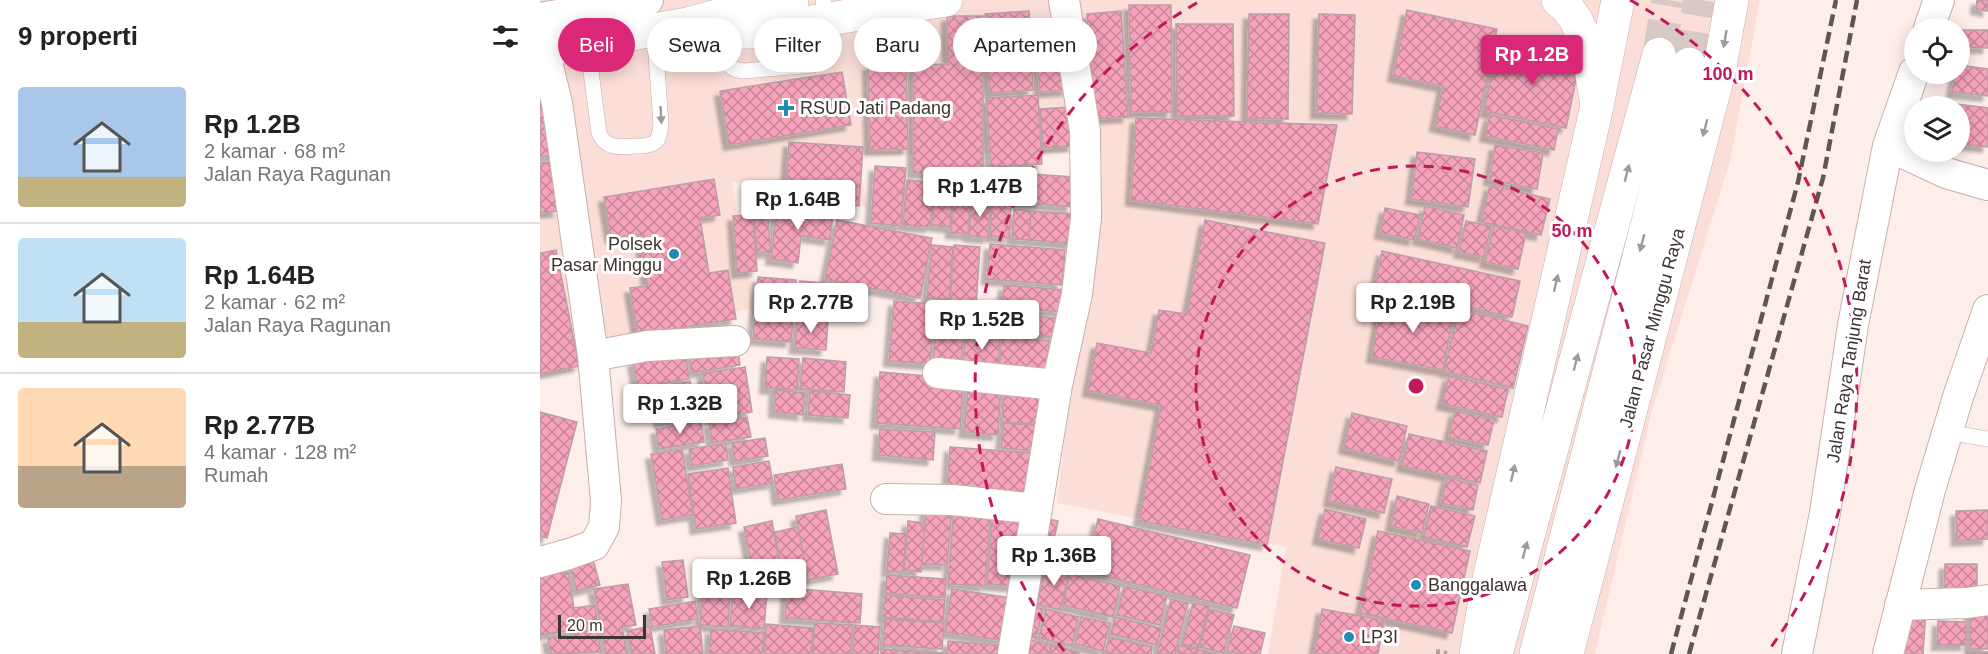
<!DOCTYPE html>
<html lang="id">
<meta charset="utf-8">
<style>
:root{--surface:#fff;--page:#f2f2f2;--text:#222;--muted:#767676;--line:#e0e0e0;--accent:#db2777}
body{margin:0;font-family:Helvetica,sans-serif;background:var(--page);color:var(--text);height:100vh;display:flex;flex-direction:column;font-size:22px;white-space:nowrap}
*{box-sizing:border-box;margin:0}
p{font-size:20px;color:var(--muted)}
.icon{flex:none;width:33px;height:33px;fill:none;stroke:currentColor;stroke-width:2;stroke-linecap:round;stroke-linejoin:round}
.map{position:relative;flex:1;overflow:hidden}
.details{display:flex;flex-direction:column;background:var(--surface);width:540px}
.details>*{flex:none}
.hud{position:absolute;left:18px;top:18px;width:570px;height:54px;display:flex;gap:12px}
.fabs{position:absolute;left:1364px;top:18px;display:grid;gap:12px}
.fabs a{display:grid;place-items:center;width:66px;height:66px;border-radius:50%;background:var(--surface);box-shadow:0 3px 15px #0003;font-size:30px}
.scale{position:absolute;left:18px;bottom:15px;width:88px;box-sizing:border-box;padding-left:6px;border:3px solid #3e3431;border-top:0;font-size:16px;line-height:21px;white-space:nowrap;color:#3e3431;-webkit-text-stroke:4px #fff;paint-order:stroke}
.price{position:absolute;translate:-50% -51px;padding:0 14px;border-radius:6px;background:#fff;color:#222;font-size:20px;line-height:39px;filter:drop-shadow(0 2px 3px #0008)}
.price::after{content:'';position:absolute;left:50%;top:36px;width:18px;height:14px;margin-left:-9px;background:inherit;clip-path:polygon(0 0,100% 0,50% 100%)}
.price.current{background:var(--accent);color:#fff}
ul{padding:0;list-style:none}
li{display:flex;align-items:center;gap:18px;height:150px;padding:0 18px}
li+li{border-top:2px solid var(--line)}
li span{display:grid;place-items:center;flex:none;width:168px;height:120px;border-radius:6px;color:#555}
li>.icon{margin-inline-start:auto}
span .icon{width:72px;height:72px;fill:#fffc;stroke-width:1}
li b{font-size:26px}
h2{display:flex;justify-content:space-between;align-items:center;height:72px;padding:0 18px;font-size:26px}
.pill{padding:0 21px;border-radius:27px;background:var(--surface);box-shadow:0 3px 15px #0003;font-size:21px;line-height:54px}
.pill.current{background:var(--accent);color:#fff}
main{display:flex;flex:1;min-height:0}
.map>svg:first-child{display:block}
.built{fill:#faded7}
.building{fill:url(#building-cross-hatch);stroke:#b9a0a6;stroke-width:1.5;filter:url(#shadow)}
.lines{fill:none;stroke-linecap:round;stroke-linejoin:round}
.primary-tunnel{stroke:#d8c9c5;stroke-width:33;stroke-dasharray:33 16;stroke-linecap:butt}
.service-casing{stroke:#c8afa8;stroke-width:16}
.minor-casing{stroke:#c8afa8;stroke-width:32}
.secondary-casing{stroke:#c8afa8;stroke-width:34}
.primary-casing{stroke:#c8afa8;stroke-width:34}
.path{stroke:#b2a4a1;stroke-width:4;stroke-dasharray:4.5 4.5;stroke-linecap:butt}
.service{stroke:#fff;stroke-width:15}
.minor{stroke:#fff;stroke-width:30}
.secondary{stroke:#fff;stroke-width:33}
.primary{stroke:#fff;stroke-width:33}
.rail{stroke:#615552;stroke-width:4.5;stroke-dasharray:12 6;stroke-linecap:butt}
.oneway{fill:#9e9a98}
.ring{fill:none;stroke:#c2185b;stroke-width:3;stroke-dasharray:10 8}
.poi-dot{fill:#218cb3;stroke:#fff;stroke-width:2}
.labels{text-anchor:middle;stroke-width:6;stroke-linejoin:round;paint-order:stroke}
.poi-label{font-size:18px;fill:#3e3431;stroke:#fff;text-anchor:start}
.street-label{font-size:18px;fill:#3e3431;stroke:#fff}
.centre{fill:#c2185b;stroke:#fff;stroke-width:3}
.ring-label{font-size:18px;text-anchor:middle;font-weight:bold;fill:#c2185b;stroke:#fff;stroke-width:6;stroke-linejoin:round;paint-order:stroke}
</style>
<main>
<section class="details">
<h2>9 properti<svg class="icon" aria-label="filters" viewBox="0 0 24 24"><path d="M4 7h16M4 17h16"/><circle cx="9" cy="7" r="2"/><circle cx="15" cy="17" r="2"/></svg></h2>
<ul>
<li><span style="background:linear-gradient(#a9c7e8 75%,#c2b280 0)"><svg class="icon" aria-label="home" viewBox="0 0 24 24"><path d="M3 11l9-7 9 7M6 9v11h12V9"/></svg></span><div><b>Rp 1.2B</b><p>2 kamar · 68 m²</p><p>Jalan Raya Ragunan</p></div></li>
<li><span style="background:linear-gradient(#bfe0f5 70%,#c2b280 0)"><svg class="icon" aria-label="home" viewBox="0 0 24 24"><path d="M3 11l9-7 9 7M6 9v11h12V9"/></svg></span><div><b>Rp 1.64B</b><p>2 kamar · 62 m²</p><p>Jalan Raya Ragunan</p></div></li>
<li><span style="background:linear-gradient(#ffd9b3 65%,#b9a48a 0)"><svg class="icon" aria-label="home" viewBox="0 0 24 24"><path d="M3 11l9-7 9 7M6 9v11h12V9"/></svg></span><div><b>Rp 2.77B</b><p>4 kamar · 128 m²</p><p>Rumah</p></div></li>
</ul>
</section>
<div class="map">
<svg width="1448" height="654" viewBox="0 0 1448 654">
<defs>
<pattern id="building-cross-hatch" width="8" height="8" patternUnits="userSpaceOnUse" patternTransform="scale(1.5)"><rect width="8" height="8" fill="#f6a2ba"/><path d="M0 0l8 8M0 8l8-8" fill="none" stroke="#c98598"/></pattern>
<filter id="shadow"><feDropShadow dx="-5.5" dy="5.5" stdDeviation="1.5" flood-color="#0004"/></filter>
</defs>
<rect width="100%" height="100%" fill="#feeeea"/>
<path class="built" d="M0 0H1220L1190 162 1112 411 1055 654H728L746 547 517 503 555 183 551 152 318 155 327 207 192 182 214 308 56 342 0 40Z
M16 159 49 369 0 376V162Z"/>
<path class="building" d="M1437 0H1448V11L1436 9Z
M589 5H631L632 112H591Z
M867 10 957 29 935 135 895 126 903 86 853 76Z
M489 11 493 90 450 93 445 14Z
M581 11 588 117 555 119 547 14Z
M709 14H749L748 119 707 118Z
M779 14 815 15 812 114 776 113Z
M407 16H443V172L373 173V65L408 64Z
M522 18 528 90 500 92 493 20Z
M636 24H693L694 116H637Z
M1421 30H1448V48L1420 47Z
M958 43 1040 60 1026 128 944 111Z
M366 64 368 149 330 150 328 65Z
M1419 65 1448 69V96L1412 92 1415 74H1419Z
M302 72 311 125 189 145 180 91Z
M0 82 17 155 0 157Z
M498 95 502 164 451 167 446 98Z
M1401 102 1448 108V147L1419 144V106H1401Z
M531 107 533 146 503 148 500 109Z
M950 115 1018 129 1014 150 945 136Z
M596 118 797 125 778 224 591 200Z
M249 142 323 147 319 206 245 201Z
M955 145 1003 153 997 189 949 180Z
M877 152 935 159 928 207 871 199Z
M10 162 18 211 0 213V163Z
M335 166 366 168 361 226 331 223Z
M478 173 534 177 532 207 477 202Z
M174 179 180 215 160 218 169 273 188 270 196 319 98 335 90 288 108 286 100 234 71 238 64 197Z
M367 180 394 182 390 227 363 225Z
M395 181 414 182 410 227 392 225Z
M950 185 1010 199 1001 235 941 222Z
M453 193 472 195 469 238 450 236Z
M414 196 431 197 428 234 411 233Z
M432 198 451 199 448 238 429 236Z
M237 206 293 213 290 240 261 236 258 263 231 259Z
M885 206 924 215 917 248 878 239Z
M845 208 880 215 874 240 840 233Z
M474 209 491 211 489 240 472 239Z
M491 211 538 214 535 244 489 240Z
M213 215 217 271 197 273 193 216Z
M228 219 231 252 217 253 214 220Z
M297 220 392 238 380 298 285 279Z
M665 220 785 243 727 545 599 521 621 405 548 391 557 343 611 353 619 310 647 314Z
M926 221 951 226 944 257 919 252Z
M954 226 986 233 978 269 945 262Z
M450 244 525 250 522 285 447 279Z
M392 245 413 247 409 300 387 298Z
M414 245 440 247 436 306 410 304Z
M16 250 39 366 0 374V253Z
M842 251 980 281 972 317 835 287Z
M218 277 256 280 251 342 213 339Z
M260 281 295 284 292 317 258 315Z
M464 285 526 290 524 312 462 308Z
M842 298 914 311 903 370 832 357Z
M354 301 395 304 390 364 349 361Z
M440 308 468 310 466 335 438 333Z
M397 309 425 312 421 365 393 363Z
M919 309 988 326 973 388 904 371Z
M470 315 517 318 516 337 469 334Z
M257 318 288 321 286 350 255 348Z
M425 334 460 337 458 369 423 366Z
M462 337 509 341 506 378 459 374Z
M197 345 200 365 152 373 148 352Z
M145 352 149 379 98 388 93 361Z
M227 357 259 359 257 390 225 388Z
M263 358 306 362 304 392 260 389Z
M205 367 212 412 170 419 163 373Z
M340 372 424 379 420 429 336 423Z
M909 376 968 389 962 417 902 404Z
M429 379 461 381 458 435 424 432Z
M150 381 156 417 120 423 115 387Z
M464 385 510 389 507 425 462 422Z
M235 390 265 393 263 415 234 412Z
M270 391 310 395 308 418 268 415Z
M915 411 954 420 948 445 909 437Z
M0 412 37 422 7 538 0 536Z
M812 413 867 426 859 461 804 448Z
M207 417 211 437 172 443 169 423Z
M161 421 164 442 119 449 116 429Z
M463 423 505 426 503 452 461 448Z
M340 429 395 432 393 460 338 455Z
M869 434 947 451 940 483 862 466Z
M225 438 228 456 195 461 192 443Z
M186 443 188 460 152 466 149 449Z
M410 447 494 453 490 499 407 492Z
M142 449 153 515 122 520 111 454Z
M229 461 233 483 196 489 193 467Z
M302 464 306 489 238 500 234 475Z
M796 467 852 479 844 513 789 501Z
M188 468 196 523 156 529 148 474Z
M907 478 938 485 933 510 901 503Z
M857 496 889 504 882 533 851 526Z
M386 506 412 507 407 565 382 564Z
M891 506 935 516 927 547 884 537Z
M414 507 451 510 445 586 408 584Z
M453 508 488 511 482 587 447 584Z
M785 509 826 519 819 548 778 539Z
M286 510 298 574 268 580 256 516Z
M1448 510V539L1417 541 1416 511Z
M504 518 518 521 510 557 496 553Z
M558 519 710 555 697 608 546 572Z
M232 521 243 582 216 587 204 527Z
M368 521 385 523 381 572 364 570Z
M258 527 266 569 242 574 235 532Z
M838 531 930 551 912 633 820 613Z
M350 533 366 534 363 572 347 571Z
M51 552 60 585 37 591 28 558Z
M143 560 148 597 127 600 122 562Z
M507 564 530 569 520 610 497 604Z
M1405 564H1437V595H1404Z
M28 572 34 608 55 605 58 626 0 635V576Z
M530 574 580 586 573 617 523 605Z
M347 575 406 579 405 598 345 593Z
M88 584 96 625 82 627 87 654H66L54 589Z
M584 586 627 596 620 625 577 615Z
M247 588 322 594 320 623 245 618Z
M412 589 478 599 471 642 405 632Z
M193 592 227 594 224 629 190 626Z
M162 594 190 596 188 627 160 625Z
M345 595 405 600 403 622 343 617Z
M631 599 648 603 635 654H617Z
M155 601 158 619 112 627 109 609Z
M653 603 669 606 658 648 642 644Z
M485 605 503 609 496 638 478 634Z
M1361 608 1386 610 1383 654H1359Z
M506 609 539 617 532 646 499 638Z
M669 609 694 615 684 653 660 647Z
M782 609 844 620 838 654H774Z
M1430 609H1448V649H1430Z
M541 617 570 623 563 651 535 644Z
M575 617 621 628 617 645 571 634Z
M345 619 404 623 402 649 343 645Z
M1398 621 1426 622V645H1397Z
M275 623 313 625 310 654H272Z
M226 624 273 628 271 654H224Z
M315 625 340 627 338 654H312Z
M110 626 115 654H92L87 631Z
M160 626 163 654H126L124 630Z
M694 626 725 633 720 654H699L687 651Z
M57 629 61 652 11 654 8 638Z
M171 629 224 633 222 654H169Z
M569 637 612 647 611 654H565Z
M482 638 511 645 509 654H478Z
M408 641 459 645V654H407Z
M512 645 539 652V654H510Z
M639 645 671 653 670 654H637Z
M341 649 403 653V654H341Z
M1427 652H1448V654H1427Z"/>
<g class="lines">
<path class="primary-tunnel" d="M1119 54 1128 0
M1149 64 1160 0"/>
<defs>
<path id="service" d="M181 29C183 49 179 69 204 71L273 65C276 64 279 63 282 61 294 49 286 15 283 0
M47 41 59 133C66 150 81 147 96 146 102 146 110 146 115 142 120 138 120 130 121 124L114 27
M1407 432 1448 439"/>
<path id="minor" d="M0 18 108 0
M1389 28 1399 0
M0 34 17 103 53 356 66 501 64 527 54 545 29 554 0 562
M1348 146 1406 173 1448 185
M53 356 107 346 195 341
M398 373 517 385
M346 499 413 500 497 509
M1360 605 1427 603 1448 600
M473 654 517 385 537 294 546 218 545 131 524 0
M1257 654 1285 513 1313 325 1348 146 1374 72
M1348 654 1390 490 1418 397 1448 310"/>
<path id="secondary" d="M1018 0C1049 22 1050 69 1057 105
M148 24 181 33 209 32 406 0
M0 50 148 24 205 8 252 0"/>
<path id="primary" d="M936 654 947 588 1057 106 1078 0
M956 654 1119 54
M996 654 1149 64
M1027 654 1179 72 1192 0"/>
</defs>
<use href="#service" class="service-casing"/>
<use href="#minor" class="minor-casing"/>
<use href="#secondary" class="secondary-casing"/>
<use href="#primary" class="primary-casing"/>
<path class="path" d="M898 654V651L907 653"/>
<use href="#service" class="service"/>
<use href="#minor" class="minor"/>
<use href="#secondary" class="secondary"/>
<use href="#primary" class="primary"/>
<path class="rail" d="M1131 654 1258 182 1296 0
M1149 654 1283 178 1317 0"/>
</g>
<defs><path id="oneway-solid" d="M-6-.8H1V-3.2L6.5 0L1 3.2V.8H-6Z" transform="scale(1.5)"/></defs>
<g class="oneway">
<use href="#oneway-solid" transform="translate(1185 39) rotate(100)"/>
<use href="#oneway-solid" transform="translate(121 115) rotate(87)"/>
<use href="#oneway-solid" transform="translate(1165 128) rotate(105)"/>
<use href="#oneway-solid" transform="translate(1087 173) rotate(-75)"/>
<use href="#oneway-solid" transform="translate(1102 243) rotate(105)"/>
<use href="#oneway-solid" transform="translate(1016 283) rotate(-77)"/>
<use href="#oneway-solid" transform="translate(1036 362) rotate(-75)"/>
<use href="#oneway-solid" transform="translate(1078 459) rotate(105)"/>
<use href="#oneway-solid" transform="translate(973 473) rotate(-77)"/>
<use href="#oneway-solid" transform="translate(985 550) rotate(-75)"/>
</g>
<g class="ring">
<circle cx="876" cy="386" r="220"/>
<path d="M524 651A441 441 0 0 1 662 0M1090 0A441 441 0 0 1 1228 651"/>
</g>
<g class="poi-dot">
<path d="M243 99h6v6h6v6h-6v6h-6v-6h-6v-6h6z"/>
<circle cx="134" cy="254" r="6"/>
<circle cx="876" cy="585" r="6"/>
<circle cx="809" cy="637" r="6"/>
</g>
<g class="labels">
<g class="poi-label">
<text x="260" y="114">RSUD Jati Padang</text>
<text x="122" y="250" text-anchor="end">Polsek<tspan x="122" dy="21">Pasar Minggu</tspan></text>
<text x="888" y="591">Banggalawa</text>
<text x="821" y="643">LP3I</text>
</g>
<g class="street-label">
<text transform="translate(1112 328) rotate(-75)" y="6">Jalan Pasar Minggu Raya</text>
<text transform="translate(1309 361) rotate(-81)" y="6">Jalan Raya Tanjung Barat</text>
</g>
</g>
<circle cx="876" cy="386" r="9" class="centre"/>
<g class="ring-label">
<text x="1188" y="80">100 m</text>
<text x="1032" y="237">50 m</text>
</g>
</svg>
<div class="fabs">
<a><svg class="icon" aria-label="locate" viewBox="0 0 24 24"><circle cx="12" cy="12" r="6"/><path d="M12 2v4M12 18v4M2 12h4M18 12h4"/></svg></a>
<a><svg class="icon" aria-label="layers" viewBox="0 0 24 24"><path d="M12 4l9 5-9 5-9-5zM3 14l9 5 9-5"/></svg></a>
</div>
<div class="scale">20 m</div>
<b class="price current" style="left:992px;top:86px">Rp 1.2B</b>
<b class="price" style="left:440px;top:218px">Rp 1.47B</b>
<b class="price" style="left:258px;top:231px">Rp 1.64B</b>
<b class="price" style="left:271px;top:334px">Rp 2.77B</b>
<b class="price" style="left:873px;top:334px">Rp 2.19B</b>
<b class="price" style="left:442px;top:351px">Rp 1.52B</b>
<b class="price" style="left:140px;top:435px">Rp 1.32B</b>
<b class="price" style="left:514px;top:587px">Rp 1.36B</b>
<b class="price" style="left:209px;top:610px">Rp 1.26B</b>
<div class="hud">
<a class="pill current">Beli</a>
<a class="pill">Sewa</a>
<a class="pill">Filter</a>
<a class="pill">Baru</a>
<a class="pill">Apartemen</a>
</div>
</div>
</main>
